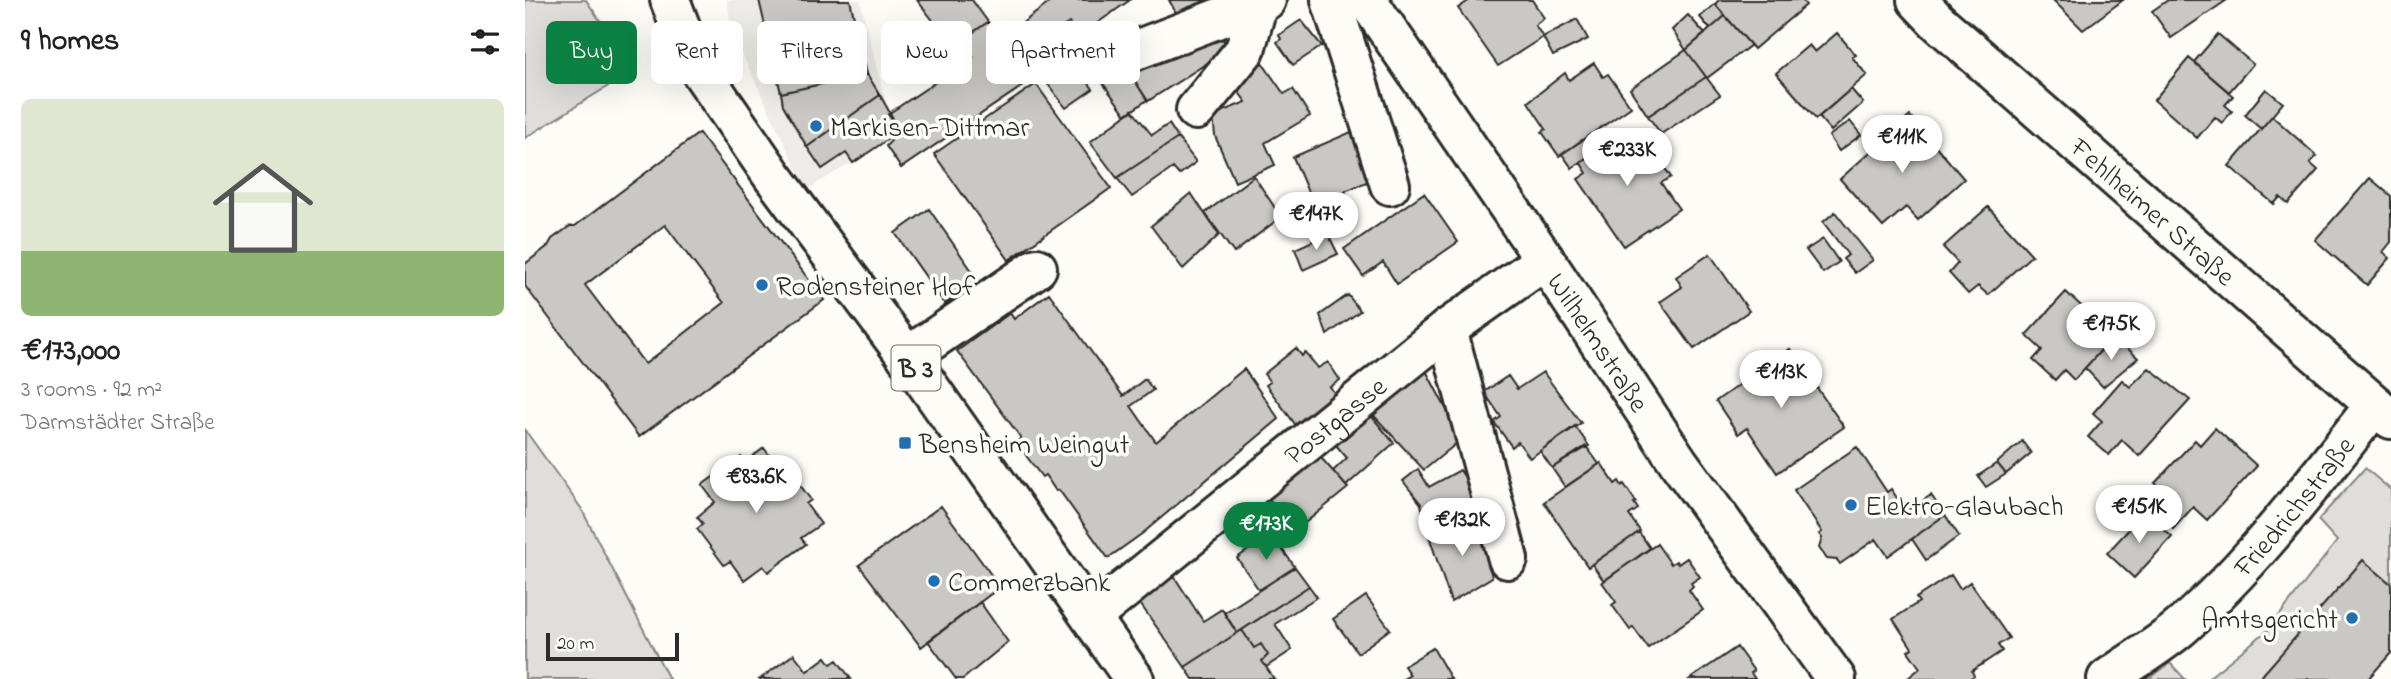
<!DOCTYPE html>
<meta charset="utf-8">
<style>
:root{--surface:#fff;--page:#f6f6f6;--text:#202124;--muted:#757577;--line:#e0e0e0;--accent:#0b8043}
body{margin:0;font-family:"Indie Flower",sans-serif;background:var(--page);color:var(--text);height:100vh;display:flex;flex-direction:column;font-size:26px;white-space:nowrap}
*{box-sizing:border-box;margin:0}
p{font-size:23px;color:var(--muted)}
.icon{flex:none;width:38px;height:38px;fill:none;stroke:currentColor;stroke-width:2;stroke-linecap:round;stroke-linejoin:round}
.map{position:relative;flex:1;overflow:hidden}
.panel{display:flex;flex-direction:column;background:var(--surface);width:525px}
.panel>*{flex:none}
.hud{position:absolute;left:21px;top:21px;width:665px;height:63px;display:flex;gap:14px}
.scale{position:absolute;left:21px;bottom:18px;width:133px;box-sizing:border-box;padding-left:7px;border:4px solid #2b2b2b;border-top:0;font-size:19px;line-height:24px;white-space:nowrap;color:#2b2b2b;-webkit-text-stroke:5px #fdfcf7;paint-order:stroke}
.price{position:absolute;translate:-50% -60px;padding:0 16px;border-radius:24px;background:#fff;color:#222;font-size:23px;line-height:46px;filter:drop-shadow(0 2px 4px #0008)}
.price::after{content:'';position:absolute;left:50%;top:42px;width:21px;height:16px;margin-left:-10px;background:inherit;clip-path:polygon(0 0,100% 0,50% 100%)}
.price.current{background:var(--accent);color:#fff}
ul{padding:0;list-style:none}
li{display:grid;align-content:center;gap:14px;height:371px;padding:0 21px}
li+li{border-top:2px solid var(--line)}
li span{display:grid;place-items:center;height:217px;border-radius:10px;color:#555}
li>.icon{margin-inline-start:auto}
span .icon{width:126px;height:126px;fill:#fffc;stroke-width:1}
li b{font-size:30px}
h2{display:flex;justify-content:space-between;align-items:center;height:84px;padding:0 21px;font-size:30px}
.tag{padding:0 24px;border-radius:10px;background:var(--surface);box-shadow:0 7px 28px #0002;font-size:24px;line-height:63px}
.tag.current{background:var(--accent);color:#fff}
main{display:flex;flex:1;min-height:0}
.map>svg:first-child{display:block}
.built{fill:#edece8}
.green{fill:#dfdeda;stroke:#858482;stroke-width:2}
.building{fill:#c9c8c4;stroke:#2b2b2b;stroke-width:2;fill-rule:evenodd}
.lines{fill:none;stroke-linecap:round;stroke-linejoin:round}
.minor-casing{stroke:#2b2b2b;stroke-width:44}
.major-casing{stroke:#2b2b2b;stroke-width:44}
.minor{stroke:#fdfcf7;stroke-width:38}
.major{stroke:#fdfcf7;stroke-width:38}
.poi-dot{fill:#1f6fb2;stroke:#fdfcf7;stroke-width:2.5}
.labels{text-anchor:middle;stroke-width:7;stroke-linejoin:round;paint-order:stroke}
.shield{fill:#fdfcf7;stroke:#6a6a68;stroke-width:2}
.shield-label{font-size:26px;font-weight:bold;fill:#2b2b2b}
.poi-label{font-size:28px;fill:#2b2b2b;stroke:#fdfcf7;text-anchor:start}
.street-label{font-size:28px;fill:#2b2b2b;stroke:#fdfcf7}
</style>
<main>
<section class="panel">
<h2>9 homes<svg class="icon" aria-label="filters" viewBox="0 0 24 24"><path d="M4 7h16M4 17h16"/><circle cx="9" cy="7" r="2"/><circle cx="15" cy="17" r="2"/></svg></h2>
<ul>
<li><span style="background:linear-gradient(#dfe7d0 70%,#8fb573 0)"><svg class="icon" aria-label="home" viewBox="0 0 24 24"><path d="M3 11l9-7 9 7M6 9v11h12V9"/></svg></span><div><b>€173,000</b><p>3 rooms · 92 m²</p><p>Darmstädter Straße</p></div></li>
</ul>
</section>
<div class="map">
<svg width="1866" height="679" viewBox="0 0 1866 679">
<rect width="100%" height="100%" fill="#fdfcf7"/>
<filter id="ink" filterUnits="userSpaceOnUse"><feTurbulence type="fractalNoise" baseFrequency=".0143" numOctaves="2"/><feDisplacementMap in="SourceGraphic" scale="14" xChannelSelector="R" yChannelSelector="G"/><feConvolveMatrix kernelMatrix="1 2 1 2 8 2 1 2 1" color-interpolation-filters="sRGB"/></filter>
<g filter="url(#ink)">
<path class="built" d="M202 0H335L369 136 282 190 207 33Z"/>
<path class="green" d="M0 0H61L109 70 0 138Z
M0 430 56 508 144 679H0Z
M1840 468 1866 490V584L1838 561 1734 679H1682L1743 630 1812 541 1793 520Z
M1645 663 1660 679H1624Z"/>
<path class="building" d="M234 0H325L342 74 256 93Z
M392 0H447L463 22 428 46Z
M528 0H605L554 36 544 23 528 34 568 89 541 108 484 33Z
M644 0H697L652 15Z
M945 0H1007L1019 18 1010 25 1018 37 973 66 933 8Z
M1194 0H1277L1281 5 1229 49 1190 4Z
M1528 0H1598L1558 30Z
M1643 0H1702L1646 38 1627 11Z
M1190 4 1200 16 1185 29 1175 17Z
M1163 15 1180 34 1161 50 1147 30Z
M1200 16 1226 45 1182 78 1161 50Z
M1052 19 1063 39 1028 56 1018 37Z
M776 20 797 46 768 65 752 42 756 39 754 35Z
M463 22 508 79 376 168 361 146 375 131 363 114 448 57 435 41Z
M689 25 704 49 623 101 601 67Z
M1312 33 1331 55 1327 57 1342 75 1291 119 1251 73 1284 45 1290 52Z
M1693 34 1728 64 1704 92 1669 62Z
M1161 50 1181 77 1123 116 1105 89Z
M1664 58 1708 96 1700 105 1707 111 1697 123 1690 117 1672 138 1629 100Z
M736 61 759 94 768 89 785 116 740 143 750 165 710 182 690 136 688 115 721 102 707 83Z
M1069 63 1078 77 1083 74 1106 107 1034 156 1017 132 1021 129 1003 102 1040 73 1044 80Z
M601 67 622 100 601 115 577 82Z
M342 74 355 95 282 147 258 105 256 93Z
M1181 77 1195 95 1136 134 1123 116Z
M511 84 586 188 484 260 409 154Z
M1326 89 1338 103 1306 131 1294 117Z
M1741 89 1758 103 1736 129 1720 115Z
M355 95 375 131 328 163 321 153 297 169 282 147Z
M607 110 627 135 644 124 653 138 592 178 565 142Z
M1385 116 1439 179 1393 220 1381 207 1358 227 1315 179Z
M1747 116 1792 156 1785 163 1793 170 1763 204 1755 197 1749 204 1704 166Z
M1325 121 1336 135 1314 151 1304 136Z
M831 130 851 178 820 191 822 198 791 211 768 157Z
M1101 131 1121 161 1131 155 1146 177 1136 183 1154 209 1099 246 1053 179 1062 173 1055 162Z
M174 133 299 300 114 437 0 286V264L23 246 27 239 45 226H50ZM140 225 199 303 120 364 60 285Z
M1066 134 1076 148 1047 168 1037 154Z
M653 138 671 162 654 175 648 168 607 197 592 178Z
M729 176 756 217 709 253 680 213Z
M1845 178 1866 196V242L1858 252 1865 258 1842 285 1790 240Z
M666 193 694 235 658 269 626 226Z
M899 193 933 242 872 284 858 262 838 276 819 249Z
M1463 207 1507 255 1463 295 1453 286 1443 294 1424 273 1433 263 1418 247Z
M404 209 454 281 420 304 370 233Z
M1310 212 1348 260 1330 273 1318 259 1323 255 1298 222Z
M803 234 813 254 778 270 770 249Z
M1298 239 1314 262 1298 273 1281 250Z
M1185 254 1224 311 1169 349 1135 302 1157 287 1151 277Z
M1541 292 1589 336 1549 380 1539 370 1530 380 1508 360 1517 350 1501 335Z
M524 293 598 396 620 379 628 390 606 406 631 442 719 369 754 419 618 533 583 558 534 490 531 491 520 475 517 477 502 457 493 441 496 438 432 351 485 313 489 319Z
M823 295 835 311 802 335 795 315Z
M1589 336 1613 358 1578 387 1560 368Z
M771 348 777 356 780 352 793 368 803 362 815 380 805 387 818 404 779 436 741 385 745 382 739 374Z
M1265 349 1319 427 1252 473 1222 428 1213 434 1191 401 1225 377 1218 367 1234 356 1241 366Z
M896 361 937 439 899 470 841 407Z
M1624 368 1665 400 1614 456 1597 440 1584 455 1563 437 1577 421 1568 413 1597 380 1605 387Z
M1018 372 1056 423 1005 458 993 442 987 447 969 422 976 417 959 392 983 376 992 389Z
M839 407 869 443 821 486 808 471 822 458 805 438Z
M1050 426 1064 446 1027 468 1015 451Z
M1690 428 1732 466 1682 520 1668 507 1648 529 1622 505 1637 489 1630 483 1670 440 1675 445Z
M1497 441 1506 453 1481 474 1472 463Z
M1061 446 1074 464 1040 487 1027 468Z
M1332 447 1362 492 1366 489 1376 504 1372 506 1377 514 1406 495 1420 515 1363 556 1351 539 1315 564 1312 560 1302 559 1294 548 1297 538 1294 534 1297 532 1269 490Z
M239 448 253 467 259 463 286 500 281 504 296 524 276 538 281 544 243 572 238 566 219 580 205 561 199 565 172 529 178 524 172 517 190 502 177 485 216 457 220 462Z
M789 450 823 488 770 531 737 492Z
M1076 463 1090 484 1094 481 1097 486 1099 484 1111 502 1109 503 1113 509 1104 515 1115 531 1063 567 1019 502Z
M1472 463 1481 474 1461 487 1453 476Z
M893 469 904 487 935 470 944 484 952 519 904 536 896 504 878 481Z
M416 506 475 587 396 647 334 565Z
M1620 512 1647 537 1609 578 1582 553Z
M1420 515 1434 536 1401 560 1387 539Z
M952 519 967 577 926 602 904 536Z
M1114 532 1125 548 1079 581 1067 564Z
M746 534 770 567 734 590 712 558Z
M1132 544 1146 564 1151 561 1153 564 1162 558 1175 577 1166 583 1168 586 1164 590 1178 610 1123 648 1108 627 1105 630 1087 605 1091 602 1077 582Z
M1838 560 1866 584V653L1843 679H1734Z
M770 567 784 586 712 633 699 613Z
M645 570 678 621 697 609 712 633 660 667 611 598Z
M1426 575 1435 589 1445 582 1484 638 1473 645 1477 651 1447 671 1449 676 1444 679H1382L1395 668 1383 651 1387 648 1368 619 1394 602 1391 598Z
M784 586 792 597 750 624 767 650 741 667 737 661 743 655 736 644 729 648 717 630Z
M841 596 865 629 833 653 808 619Z
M455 602 483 642 438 679H431L403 641Z
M717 630 729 648 736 644 743 655 737 661 749 679H668L660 667Z
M1212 647 1229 671 1226 673 1230 679H1165Z
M908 648 926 679H878L885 675 879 666Z
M269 654 282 671 301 657 306 664 312 660 326 679H235Z"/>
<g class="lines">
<defs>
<g id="minor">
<path d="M806 0 865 185"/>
<path id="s1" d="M842 0 1020 260 1154 463 1311 679"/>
<path id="s2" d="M1392 0 1412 21 1866 419"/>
<path d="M598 55 733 3"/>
<path d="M671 110 720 50 733 3 741 0"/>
<path d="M922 329 983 559"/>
<path d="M382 357 512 268"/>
<path id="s3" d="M567 616 922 329 1020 260"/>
<path id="s4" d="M1582 679C1606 662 1634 646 1656 627 1730 562 1789 482 1850 405"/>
</g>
<path id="major" d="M145 0 168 60 247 175 395 374 609 679"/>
</defs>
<use href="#minor" class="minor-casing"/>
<use href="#major" class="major-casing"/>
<use href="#minor" class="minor"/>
<use href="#major" class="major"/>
</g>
</g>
<g class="poi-dot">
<circle cx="291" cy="126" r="7"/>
<circle cx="237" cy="285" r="7"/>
<rect x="373" y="436" width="14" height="14" rx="3.5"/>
<circle cx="1326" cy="505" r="7"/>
<circle cx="409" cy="581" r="7"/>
<circle cx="1827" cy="618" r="7"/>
</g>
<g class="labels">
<rect class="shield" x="366.5" y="345.5" width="49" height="45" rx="5"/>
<g class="shield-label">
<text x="391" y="377">B 3</text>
</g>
<g class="poi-label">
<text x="305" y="136">Markisen-Dittmar</text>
<text x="251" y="295">Rodensteiner Hof</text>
<text x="394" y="453">Bensheim Weingut</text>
<text x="1340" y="515">Elektro-Glaubach</text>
<text x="423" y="591">Commerzbank</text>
<text x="1813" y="628" text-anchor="end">Amtsgericht</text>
</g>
<g class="street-label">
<text dy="10" stroke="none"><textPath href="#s2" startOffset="317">Fehlheimer Straße</textPath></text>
<text dy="10" stroke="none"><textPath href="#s1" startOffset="413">Wilhelmstraße</textPath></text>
<text dy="10" stroke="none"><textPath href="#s3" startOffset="312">Postgasse</textPath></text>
<text dy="10" stroke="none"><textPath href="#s4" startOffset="256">Friedrichstraße</textPath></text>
</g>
</g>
</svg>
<div class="scale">20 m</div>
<b class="price" style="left:1377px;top:175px">€111K</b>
<b class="price" style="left:1102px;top:188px">€233K</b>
<b class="price" style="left:791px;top:252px">€147K</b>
<b class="price" style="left:1586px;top:362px">€175K</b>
<b class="price" style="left:1256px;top:410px">€113K</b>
<b class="price" style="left:231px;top:515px">€83.6K</b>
<b class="price" style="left:1614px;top:545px">€151K</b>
<b class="price" style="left:937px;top:558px">€132K</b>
<b class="price current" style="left:741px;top:562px">€173K</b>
<div class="hud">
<a class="tag current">Buy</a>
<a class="tag">Rent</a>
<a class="tag">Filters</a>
<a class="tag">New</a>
<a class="tag">Apartment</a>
</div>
</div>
</main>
